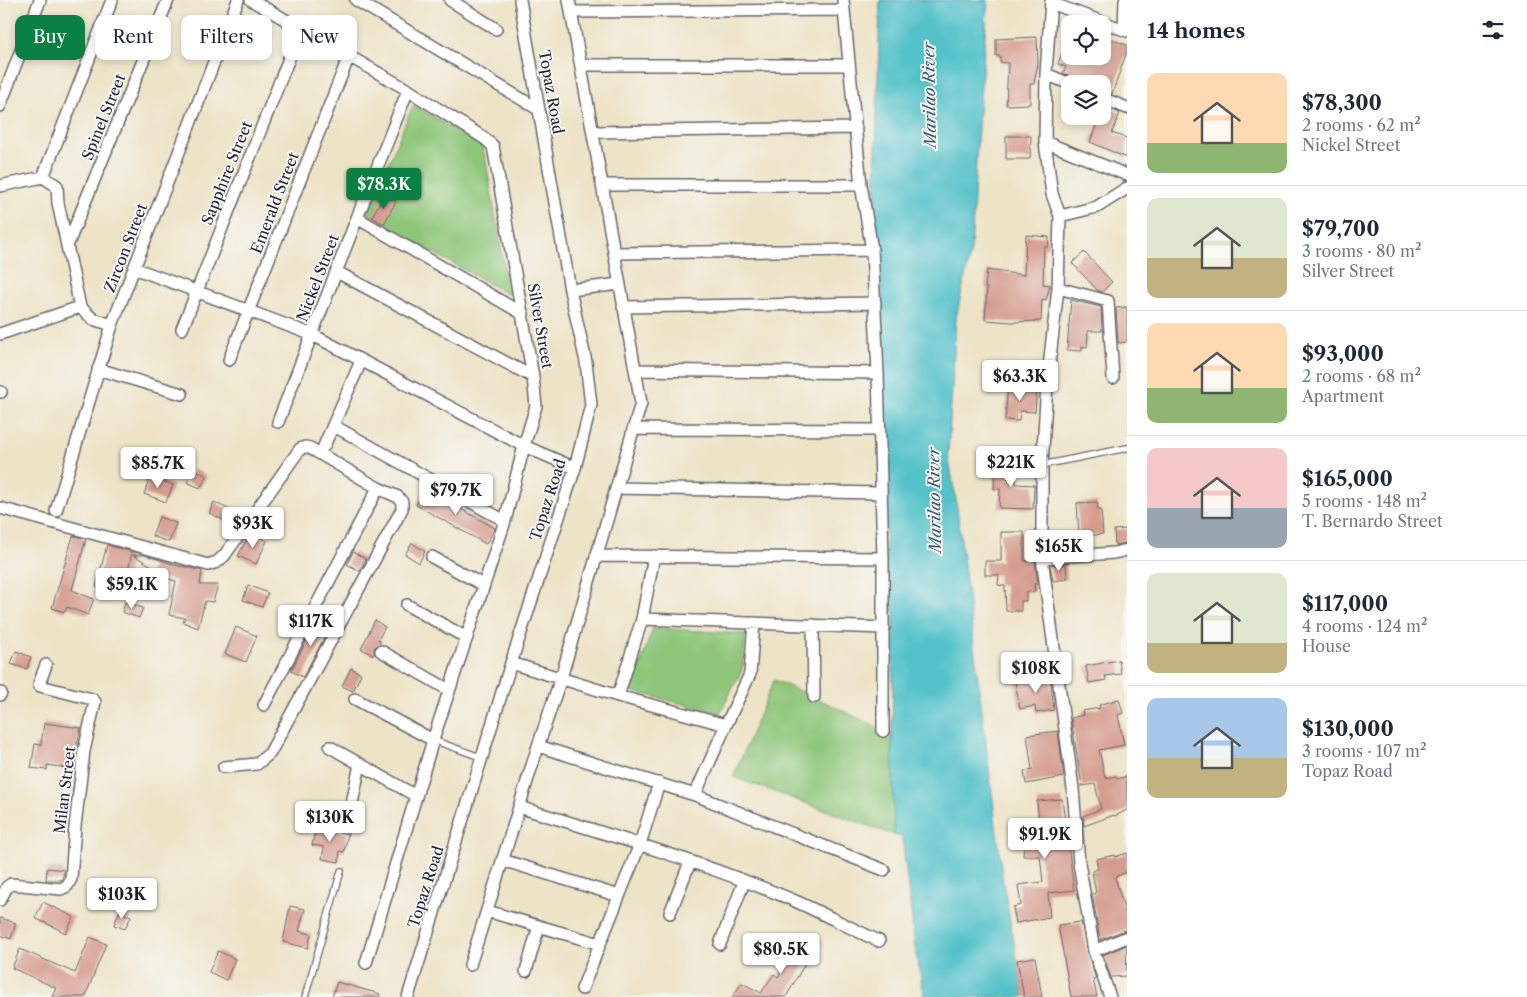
<!DOCTYPE html>
<meta charset="utf-8">
<style>
:root{--surface:#fff;--page:#f6f6f7;--text:#1f2937;--muted:#747a83;--line:#e0e1e3;--accent:#0b8043}
body{margin:0;font-family:"Libre Caslon Text",serif;background:var(--page);color:var(--text);height:100vh;display:flex;flex-direction:column;font-size:19px;white-space:nowrap}
*{box-sizing:border-box;margin:0}
p{font-size:16px;color:var(--muted)}
.icon{flex:none;width:28px;height:28px;fill:none;stroke:currentColor;stroke-width:2;stroke-linecap:round;stroke-linejoin:round}
.map{position:relative;flex:1;overflow:hidden}
.details{display:flex;flex-direction:column;background:var(--surface);width:400px}
.details>*{flex:none}
.banner{position:absolute;left:15px;top:15px;width:475px;height:45px;display:flex;gap:10px}
.buttons{position:absolute;left:1061px;top:15px;display:grid;gap:10px}
.buttons a{display:grid;place-items:center;width:50px;height:50px;border-radius:10px;background:var(--surface);box-shadow:0 2px 8px #0003;font-size:25px}
.price{position:absolute;translate:-50% -42px;padding:0 11px;border-radius:5px;background:#fff;color:#222;font-size:16px;line-height:32px;filter:drop-shadow(0 1px 2px #0008)}
.price::after{content:'';position:absolute;left:50%;top:30px;width:15px;height:11px;margin-left:-8px;background:inherit;clip-path:polygon(0 0,100% 0,50% 100%)}
.price.on{background:var(--accent);color:#fff}
ul{padding:0;list-style:none}
li{display:flex;align-items:center;gap:15px;height:125px;padding:0 20px}
li+li{border-top:1px solid var(--line)}
li span{display:grid;place-items:center;flex:none;width:140px;height:100px;border-radius:10px;color:#555}
li>.icon{margin-inline-start:auto}
span .icon{width:60px;height:60px;fill:#fffc;stroke-width:1}
li b{font-size:21px}
h2{display:flex;justify-content:space-between;align-items:center;height:60px;padding:0 20px;font-size:21px}
.chip{padding:0 18px;border-radius:10px;background:var(--surface);box-shadow:0 2px 8px #0003;font-size:18px;line-height:45px}
.chip.on{background:var(--accent);color:#fff}
main{display:flex;flex:1;min-height:0}
.map>svg:first-child{display:block}
.green{fill:#8ec679;stroke:#58745a}
.water{fill:#54c2ca;stroke:#3b7282}
.building{fill:#d69d8f}
.lines{fill:none;stroke-linecap:round;stroke-linejoin:round}
.service-casing{stroke:#69666c;stroke-width:8}
.minor-casing{stroke:#69666c;stroke-width:14}
.service{stroke:#fff;stroke-width:5.5}
.minor{stroke:#fff;stroke-width:11}
.labels{text-anchor:middle;stroke-width:4;stroke-linejoin:round;paint-order:stroke}
.street-label{font-size:15px;fill:#22223b;stroke:#f6f6f2}
.water-label{font-size:16px;font-style:italic;fill:#345a6d;stroke:#f6f6f2}
</style>
<main>
<div class="map">
<svg width="1127" height="997" viewBox="0 0 1127 997">
<rect width="100%" height="100%" fill="#f6f6f2"/>
<filter id="ink" filterUnits="userSpaceOnUse"><feTurbulence type="fractalNoise" baseFrequency=".02" numOctaves="2"/><feDisplacementMap in="SourceGraphic" scale="10" xChannelSelector="R" yChannelSelector="G"/><feConvolveMatrix kernelMatrix="1 2 1 2 8 2 1 2 1" color-interpolation-filters="sRGB"/></filter>
<filter id="wash" filterUnits="userSpaceOnUse"><feTurbulence type="fractalNoise" baseFrequency=".0096" numOctaves="4" result="noise"/><feDisplacementMap in="SourceGraphic" scale="20" xChannelSelector="R" yChannelSelector="G"/><feGaussianBlur stdDeviation="1.12" result="paint"/><feColorMatrix in="noise" values="0 0 0 0 0 0 0 0 0 0 0 0 0 0 0 0 0 1.4 0 .05"/><feComposite in="paint" operator="in"/></filter>
<g filter="url(#wash)">
<rect width="100%" height="100%" fill="#ede3c6"/>
<path class="green" d="M413 105 481 145 485 156 509 295 367 215Z
M653 628 746 634 742 670 720 713 631 691Z
M774 680 814 697 892 734 894 835 733 777Z"/>
<path class="water" d="M880 0H988L979 111 971 250 956 318 948 455 956 500 1003 882 1024 997H925L916 954 902 837 894 835 892 734 894 611 887 609 881 277 877 274 875 186Z"/>
<g id="blocks">
<path class="building" d="M1037 37 1038 63 1034 84H1030V104L1006 105 1008 63 1000 62V56H996V39Z
M1111 39 1127 45V51L1112 94 1102 91V84H1087L1063 73 1066 67 1058 64 1063 50 1070 53V56H1078L1090 62 1091 59 1102 63Z
M1102 106 1120 113 1112 133 1127 138V158L1090 142 1100 116H1102Z
M1006 136H1031L1030 159H1006Z
M383 197 396 201 384 224 372 217Z
M1026 235 1049 237 1048 247H1044L1043 284 1050 285 1046 300 1042 299 1041 321 1011 322 985 320 987 288H985L987 270 1024 275Z
M1084 252 1112 282 1102 292 1097 290 1072 263Z
M1071 300 1101 307 1102 331H1088L1087 347 1082 346V351L1067 350Z
M1127 307V342L1118 343 1116 308Z
M1008 386 1037 388 1035 412 1020 411 1019 421 1005 420Z
M995 456H1009L1008 479H1016V484L1034 485 1033 509 999 508 1000 489H994Z
M194 469 207 476 200 488 187 482Z
M150 477 173 485 166 502 144 494Z
M425 489 495 528 486 544 416 505Z
M214 502 234 512 229 523 209 513Z
M1097 502 1098 510H1101L1103 534 1079 537 1077 503Z
M159 517 176 523 169 542 152 536Z
M1127 529V543L1115 545 1114 530Z
M1001 532H1024V561L1035 560 1038 584H1034L1035 591 1026 592V601H1021V611H1006L1005 586 998 585 999 575H985V561H1001Z
M250 533 267 541 256 564 238 556Z
M73 536 86 539 72 590 94 599 88 615 67 607 65 612 52 608Z
M412 543 425 551 419 563 405 554Z
M107 545 132 552 127 577 118 598 96 587Z
M353 552 366 559 360 571 347 564Z
M133 555H145L182 567V566L202 571 200 585H218L213 602 205 601 198 628 183 622 185 618 169 615 176 581 150 574 152 566Z
M1066 564 1067 579 1053 581 1050 565Z
M248 585 268 593 262 607 243 600Z
M125 602 143 608 139 618 122 612Z
M318 618 331 625 303 677 291 671Z
M375 620 385 627 378 640 381 641 379 644 374 648V655L361 649Z
M236 627 257 636 246 662 225 654Z
M16 651 31 657 27 669 11 664Z
M1119 660 1121 674 1105 676 1106 680 1089 683 1086 666Z
M351 668 361 674 353 691 342 686Z
M1050 677 1054 710 1036 713 1035 706 1020 709 1015 682Z
M1119 699 1123 713 1118 715 1124 745 1099 750 1105 778 1116 776 1117 779 1127 776V810L1115 816 1114 815 1084 826 1083 816 1101 809 1095 784 1082 786 1071 718 1083 715 1082 711 1100 708 1099 705Z
M44 723 81 728 76 748 73 769 47 765V770L31 768 35 744 41 745Z
M1058 731 1064 777 1026 784 1024 771 1032 770 1027 735Z
M1062 799 1074 890 1048 893 1050 917 1016 923 1013 907 1021 905 1018 885 1043 882 1040 856H1023L1024 841H1019V823L1039 822 1037 801Z
M316 827 348 834 344 852 340 851 339 862 322 859 324 847 312 845Z
M1127 853V872L1115 877 1127 918V929L1100 940 1092 894 1096 893 1092 871 1098 869 1096 859 1115 855V857Z
M47 868 64 870 62 880H46Z
M43 902 74 917 66 933 35 918Z
M290 906 305 909 299 931 311 934 308 948 283 942Z
M119 912 131 916 125 929 114 925Z
M0 918 16 923 11 939 0 935Z
M1081 922 1087 952 1096 979H1093L1097 997H1071L1058 925Z
M90 937 106 944 85 997H52L56 988 12 968 20 949 75 973Z
M787 939 799 943 798 944 812 951 786 997H732L742 983 761 993 774 974 778 977 794 954 781 947Z
M1126 945 1127 976 1111 977 1103 955Z
M218 951 235 959 226 980 209 972Z
M1035 957 1042 997H1024L1017 960Z
M337 982 380 994 379 997H332Z"/>
</g>
</g>
<g filter="url(#ink)">
<use href="#blocks" fill-opacity="0" stroke="#69666c" stroke-width="1"/>
<g class="lines">
<defs>
<path id="service" d="M1042 465 1127 448
M433 740 483 758
M305 997 341 871"/>
<path id="minor" d="M251 0 408 90 484 138 493 146 533 377 536 406 524 446 505 521 433 740 366 963
M356 0 538 109
M450 0 496 29
M843 0 861 185 872 250 878 373 883 558V731
M1051 0 1046 74 1045 142 1052 194 1060 216 1058 288 1047 384 1042 465V558L1073 789 1079 863 1094 951 1110 997
M1051 3 1127 31
M572 12 844 10
M1124 29 1125 0
M582 65H849
M1046 74 1070 84
M1102 98 1127 108
M0 106 40 0
M594 132 856 128
M1045 142 1127 175
M43 177 112 0
M603 185H861
M0 186 43 177 57 186 58 203 80 307 93 319 112 325
M1060 216 1097 207 1127 188
M357 218 523 314
M67 246 168 0
M614 253 872 250
M134 268 313 335 524 446 575 468
M337 272 533 377
M1058 288 1108 301 1113 378
M570 290 620 284
M623 307 875 303
M182 329 301 28
M0 334 80 307
M229 360 349 56
M98 369 182 394
M635 370 878 373
M0 392H1
M278 422 357 218 408 90
M334 426 505 521
M633 429 879 430
M324 446 361 361
M616 488 880 493
M0 508 208 565 217 562 224 556 300 449 305 447 310 448 378 488 398 497 402 502V509L270 753 257 764 224 767
M56 511 112 325 238 0
M596 556 883 558
M432 557 483 585
M1042 558 1114 553 1127 550
M407 605 467 638
M642 619 884 628
M813 625 814 697
M381 651 449 690
M511 663 618 696 726 725
M0 695 1 693
M618 696 642 619 654 556
M355 699 433 740
M264 705 378 488
M538 746 695 795 884 870
M330 747 416 796
M695 795 726 725 750 674 754 623
M519 807C611 835 704 863 793 900 822 913 850 928 879 941
M348 823 360 764
M502 860 619 896
M0 900 7 887 11 884 61 889 67 886 71 879 75 826 84 751 95 702 92 699 40 686 39 684 46 665
M487 911 600 944
M670 913 690 862
M720 944 744 882
M1094 951 1127 937
M470 965 538 746 561 678 641 403 569 0
M526 971 539 926
M582 989 640 844 659 783
M408 997 511 663 575 468 591 405 586 362 570 290 520 0"/>
</defs>
<use href="#service" class="service-casing"/>
<use href="#minor" class="minor-casing"/>
<use href="#service" class="service"/>
<use href="#minor" class="minor"/>
</g>
</g>
<g class="labels">
<g class="street-label">
<text transform="translate(551 92) rotate(80)" y="5">Topaz Road</text>
<text transform="translate(104 117) rotate(-68)" y="5">Spinel Street</text>
<text transform="translate(227 173) rotate(-68)" y="5">Sapphire Street</text>
<text transform="translate(275 203) rotate(-69)" y="5">Emerald Street</text>
<text transform="translate(126 248) rotate(-69)" y="5">Zircon Street</text>
<text transform="translate(318 278) rotate(-69)" y="5">Nickel Street</text>
<text transform="translate(540 326) rotate(80)" y="5">Silver Street</text>
<text transform="translate(548 500) rotate(-72)" y="5">Topaz Road</text>
<text transform="translate(65 790) rotate(-83)" y="5">Milan Street</text>
<text transform="translate(426 887) rotate(-72)" y="5">Topaz Road</text>
</g>
<g class="water-label">
<text transform="translate(929 95) rotate(-91)" y="6">Marilao River</text>
<text transform="translate(934 500) rotate(-91)" y="6">Marilao River</text>
</g>
</g>
</svg>
<div class="buttons">
<a><svg class="icon" aria-label="locate" viewBox="0 0 24 24"><circle cx="12" cy="12" r="6"/><path d="M12 2v4M12 18v4M2 12h4M18 12h4"/></svg></a>
<a><svg class="icon" aria-label="layers" viewBox="0 0 24 24"><path d="M12 4l9 5-9 5-9-5zM3 14l9 5 9-5"/></svg></a>
</div>
<b class="price on" style="left:384px;top:210px">$78.3K</b>
<b class="price" style="left:1020px;top:402px">$63.3K</b>
<b class="price" style="left:1011px;top:488px">$221K</b>
<b class="price" style="left:158px;top:489px">$85.7K</b>
<b class="price" style="left:456px;top:516px">$79.7K</b>
<b class="price" style="left:253px;top:549px">$93K</b>
<b class="price" style="left:1059px;top:572px">$165K</b>
<b class="price" style="left:132px;top:610px">$59.1K</b>
<b class="price" style="left:311px;top:647px">$117K</b>
<b class="price" style="left:1036px;top:694px">$108K</b>
<b class="price" style="left:330px;top:843px">$130K</b>
<b class="price" style="left:1045px;top:860px">$91.9K</b>
<b class="price" style="left:122px;top:920px">$103K</b>
<b class="price" style="left:781px;top:975px">$80.5K</b>
<div class="banner">
<a class="chip on">Buy</a>
<a class="chip">Rent</a>
<a class="chip">Filters</a>
<a class="chip">New</a>
</div>
</div>
<section class="details">
<h2>14 homes<svg class="icon" aria-label="filters" viewBox="0 0 24 24"><path d="M4 7h16M4 17h16"/><circle cx="9" cy="7" r="2"/><circle cx="15" cy="17" r="2"/></svg></h2>
<ul>
<li><span style="background:linear-gradient(#ffd9b3 70%,#8fb573 0)"><svg class="icon" aria-label="home" viewBox="0 0 24 24"><path d="M3 11l9-7 9 7M6 9v11h12V9"/></svg></span><div><b>$78,300</b><p>2 rooms · 62 m²</p><p>Nickel Street</p></div></li>
<li><span style="background:linear-gradient(#dfe7d0 60%,#c2b280 0)"><svg class="icon" aria-label="home" viewBox="0 0 24 24"><path d="M3 11l9-7 9 7M6 9v11h12V9"/></svg></span><div><b>$79,700</b><p>3 rooms · 80 m²</p><p>Silver Street</p></div></li>
<li><span style="background:linear-gradient(#ffd9b3 65%,#8fb573 0)"><svg class="icon" aria-label="home" viewBox="0 0 24 24"><path d="M3 11l9-7 9 7M6 9v11h12V9"/></svg></span><div><b>$93,000</b><p>2 rooms · 68 m²</p><p>Apartment</p></div></li>
<li><span style="background:linear-gradient(#f6c9c9 60%,#9aa5b1 0)"><svg class="icon" aria-label="home" viewBox="0 0 24 24"><path d="M3 11l9-7 9 7M6 9v11h12V9"/></svg></span><div><b>$165,000</b><p>5 rooms · 148 m²</p><p>T. Bernardo Street</p></div></li>
<li><span style="background:linear-gradient(#dfe7d0 70%,#c2b280 0)"><svg class="icon" aria-label="home" viewBox="0 0 24 24"><path d="M3 11l9-7 9 7M6 9v11h12V9"/></svg></span><div><b>$117,000</b><p>4 rooms · 124 m²</p><p>House</p></div></li>
<li><span style="background:linear-gradient(#a9c7e8 60%,#c2b280 0)"><svg class="icon" aria-label="home" viewBox="0 0 24 24"><path d="M3 11l9-7 9 7M6 9v11h12V9"/></svg></span><div><b>$130,000</b><p>3 rooms · 107 m²</p><p>Topaz Road</p></div></li>
</ul>
</section>
</main>
